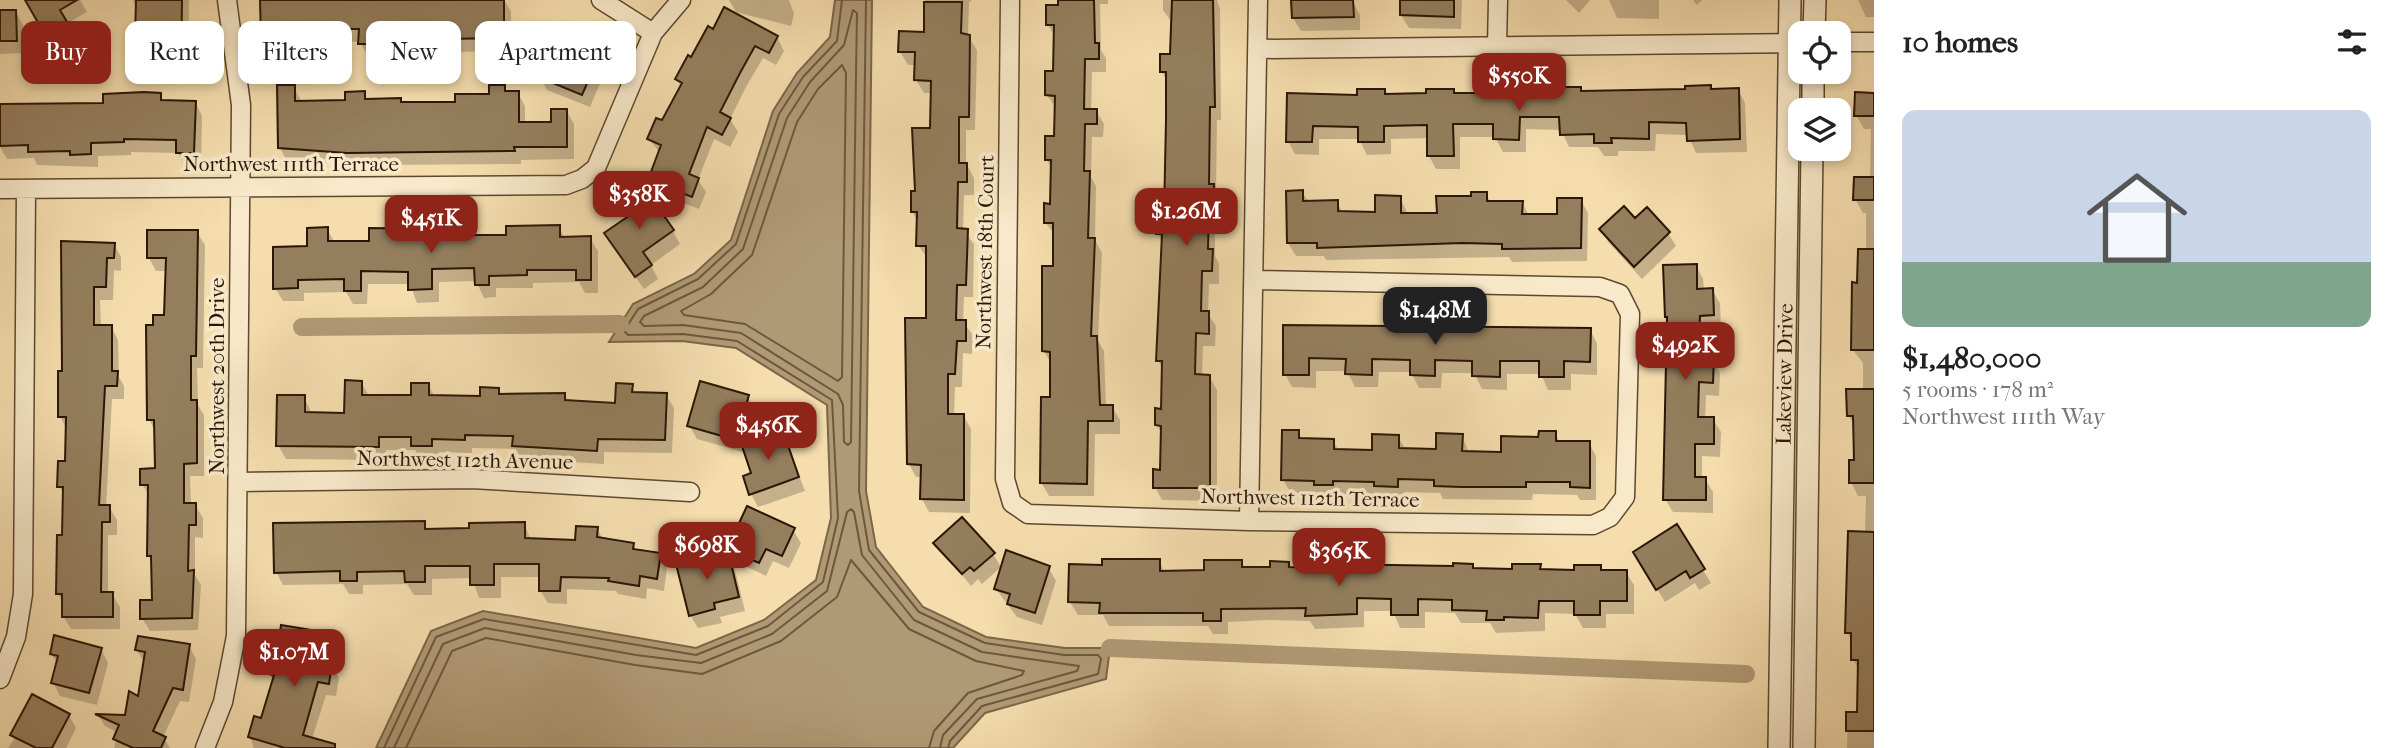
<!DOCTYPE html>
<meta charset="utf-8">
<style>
:root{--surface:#fff;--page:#f6f6f6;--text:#222;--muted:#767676;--line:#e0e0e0;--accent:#8f2418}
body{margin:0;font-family:"IM FELL French Canon",serif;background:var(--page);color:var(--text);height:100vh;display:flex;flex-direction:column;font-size:26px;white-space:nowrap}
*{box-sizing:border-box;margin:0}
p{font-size:23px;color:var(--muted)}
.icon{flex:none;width:38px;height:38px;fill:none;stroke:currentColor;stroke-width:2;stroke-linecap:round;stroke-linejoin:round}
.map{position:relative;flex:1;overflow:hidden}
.side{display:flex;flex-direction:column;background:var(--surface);width:525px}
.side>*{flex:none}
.banner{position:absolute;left:21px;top:21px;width:665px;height:63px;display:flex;gap:14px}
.tools{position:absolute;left:1788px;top:21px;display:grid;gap:14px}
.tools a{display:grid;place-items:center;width:63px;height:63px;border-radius:14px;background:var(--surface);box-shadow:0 4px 10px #0003;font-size:35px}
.price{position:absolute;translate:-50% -60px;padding:0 16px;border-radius:14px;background:var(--accent);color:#fff;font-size:23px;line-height:46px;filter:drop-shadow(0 2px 4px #0008)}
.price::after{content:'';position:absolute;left:50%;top:42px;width:21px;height:16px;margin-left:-10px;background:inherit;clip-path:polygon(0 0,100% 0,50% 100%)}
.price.current{background:#222;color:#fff}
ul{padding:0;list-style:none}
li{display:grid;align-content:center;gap:14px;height:371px;padding:0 28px}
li+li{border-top:2px solid var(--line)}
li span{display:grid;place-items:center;height:217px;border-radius:14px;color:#555}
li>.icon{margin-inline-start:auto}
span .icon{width:126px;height:126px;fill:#fffc;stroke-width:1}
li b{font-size:30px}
h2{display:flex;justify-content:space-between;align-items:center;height:84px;padding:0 28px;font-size:30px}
.tag{padding:0 24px;border-radius:14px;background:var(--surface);box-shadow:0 4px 10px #0003;font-size:24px;line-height:63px}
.tag.current{background:var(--accent);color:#fff}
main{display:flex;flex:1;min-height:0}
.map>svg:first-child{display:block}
.water{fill:#b09a75;stroke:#7a6648;stroke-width:2}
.shadow{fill:#0003}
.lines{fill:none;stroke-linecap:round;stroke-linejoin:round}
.shore{stroke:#6d583d;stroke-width:2}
.canal{stroke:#b09a75;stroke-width:18}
.building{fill:#947e5d;stroke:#2a1705;stroke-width:2}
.minor-casing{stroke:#5d482f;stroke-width:21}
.tertiary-casing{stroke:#5d482f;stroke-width:24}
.minor{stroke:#f8e9ca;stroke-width:18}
.tertiary{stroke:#f8e9ca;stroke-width:21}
.labels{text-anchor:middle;stroke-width:7;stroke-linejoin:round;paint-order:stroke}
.street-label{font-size:21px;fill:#2a1705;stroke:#f8e9ca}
</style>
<main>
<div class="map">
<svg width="1874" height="748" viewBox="0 0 1874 748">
<rect width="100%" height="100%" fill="#f5ddae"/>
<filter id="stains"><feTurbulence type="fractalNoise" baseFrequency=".00286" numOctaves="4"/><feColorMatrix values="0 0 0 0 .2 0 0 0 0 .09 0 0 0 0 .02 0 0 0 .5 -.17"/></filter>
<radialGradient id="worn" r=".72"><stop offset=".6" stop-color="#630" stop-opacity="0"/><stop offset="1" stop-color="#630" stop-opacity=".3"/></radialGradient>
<path class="water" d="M835 0H872L866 491 876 547 923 607 986 637 1065 648H1110L1106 679 985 713 953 748H376L431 631 483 611 696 648 764 620 816 580 831 518 827 405 736 348 682 341 609 342 633 304 694 274 731 240 773 111 797 73 830 37Z"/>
<path class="shadow" d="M27 0H80L87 12 66 24 75 41 57 52Z
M133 0H189L188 79H158L151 65V51H144L136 38 137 10Z
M262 0H504L511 11V51L449 52V56H436L432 49 383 48V57L368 56 360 42 322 41V60H305L300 51 270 52 263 38Z
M729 0H789L794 14 791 26 736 12Z
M925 0H972L969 2 968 36 977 50 975 130H966V163L974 178V195H964L963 230 974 244 973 297H964L963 322 973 335 972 354 963 353 962 387H955L954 415H963L971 429 970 513 929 512 922 499V477H916L909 464 927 320 928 259 918 245V222L912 211 932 130V93H924L916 80V65H908L900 52 926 33Z
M1060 0H1108V4H1100L1101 50 1106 58V72H1092L1091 111H1096L1104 124 1103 137H1092L1091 177 1096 186 1095 240 1102 253 1098 341 1104 351 1106 407H1112L1120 420V434H1095L1094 496H1049L1041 482 1052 398V365L1044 351 1054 268 1055 235 1045 222 1052 205 1053 170 1046 159 1056 138V108L1047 95 1055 73V37L1048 25 1060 7Z
M1163 0H1217L1220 9 1221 120H1217L1216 192 1220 199V219H1215V256L1219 264V284H1209L1208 314 1216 326 1215 346H1203L1202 376H1209L1217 390V501L1162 500 1155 487 1162 471V435L1157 425 1163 411 1164 371 1158 360 1163 243 1158 234 1166 217 1167 81 1161 71 1172 56 1173 24 1163 10Z
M1293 0H1352L1360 15V30L1301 31 1293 18Z
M1409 0H1462L1461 29 1409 28 1401 15Z
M1566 0H1590L1579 13Z
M1609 0H1659V19L1617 18Z
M1693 0H1702L1697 5Z
M1858 0H1874V17H1866Z
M15 11 23 25V53L0 54V12Z
M777 37 784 51 776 65 763 58 746 87 730 119 738 132 730 147 714 139 698 180 706 192 699 209 657 193 650 180 660 153 649 139 663 122 681 87 677 79 692 59Z
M548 43 602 49 609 62 590 107 547 90 540 76 551 49Z
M294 87 302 103 347 102 364 93 368 100H400L403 104 456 103 491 96 504 87 507 93H518L525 106V124L553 123 566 110 574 124V159L521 160V164L376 165 287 161 280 148Z
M1710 87 1712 90H1738L1745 103 1747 152 1696 153 1688 135 1656 134 1655 151H1618V156H1604L1598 147H1569L1561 130 1526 129V152H1503L1495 137H1460V169H1436L1429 156V138L1391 139V154L1367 155 1359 139H1319V155L1295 154 1288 141 1359 96 1384 91 1386 95H1428L1453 91 1455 95 1561 92 1580 89 1582 92 1687 91Z
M160 94 164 102H195L202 116 201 166 185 165 178 153 131 152V155L98 156V167L37 165 34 158 7 159 0 147V106L105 105Z
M1874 94V748H1847L1848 713H1859V670L1853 659V643L1847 632 1865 533 1866 496H1858L1851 482 1856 462 1855 427 1849 416 1863 391V363L1853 350 1859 284 1866 250V213H1863L1855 199 1870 179 1871 129H1864L1856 115Z
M1302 192 1309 202H1337L1343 213 1377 214 1400 197 1408 215H1438L1486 194 1491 203H1522L1529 215 1559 216 1581 200 1588 213 1587 261 1512 262 1509 257 1326 260 1324 256H1296L1288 243Z
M1635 220 1668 233 1676 246 1642 279 1609 243 1601 230Z
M559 227 565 239 590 238 598 251V293H585L579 282 533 283V288H496V297L484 298 476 281 439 282V302L417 303 410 284H368L367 304H353L346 292 304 293V301H283L275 288 327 229 335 243H371L460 228 466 237 508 236Z
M673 231 680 244 651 265 658 279 644 289 614 247Z
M197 232 205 245 203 368H197L198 405 204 415V476H190L191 504 195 505 203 518V538L195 537V575L201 585 198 630 150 631 142 618 154 602 153 562 149 555 150 497 142 484 157 470 156 433 149 419 155 327 166 317 167 271H156L149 258Z
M63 243 114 244 121 257V271L114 270 113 300H100L101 326H111L118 340 119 377 124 386V399H112L106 507H109L117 520V535H108V594H112L120 607V629H71L63 616V603L58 594 65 496 59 486 66 463 67 430 60 416 64 372Z
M1696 266 1703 279 1704 290H1712L1720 303 1721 328 1706 329 1705 359H1713L1720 373 1719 396 1706 395 1705 419H1713L1721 432 1720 457 1702 456V479H1705L1713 492V513L1673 512 1665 499 1669 321 1666 316Z
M1285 327 1590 330 1597 343V375L1571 374V390H1548L1541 374H1507V390L1482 389 1474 373H1442L1441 388H1419L1411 372H1379L1378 387H1355L1347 371H1316V388L1292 387 1285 374Z
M361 382 369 396 413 397 428 385 435 397H481L498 390 501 396 564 394 569 402 617 404 632 386 636 394 666 395 674 408 672 453 604 452V464L521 459 516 449 472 448V453L439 452V459H420L415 450H386V460L286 459 278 445 304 397 312 414 346 415Z
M748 397 755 410 746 443 781 430 805 491 758 507 751 494 754 474 744 448 743 452 697 439 689 425Z
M1298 432 1303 440 1333 441 1339 451 1374 452 1398 437 1406 450 1437 451 1462 436 1469 453 1503 454 1555 433 1560 443H1589L1596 456V500H1580L1577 495 1533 494 1532 500 1443 499 1440 493 1404 492V500L1384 499 1381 495 1340 494V498H1323L1321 494 1291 493 1283 480Z
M424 523 428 530H471L524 524 531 540 577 542 597 528 603 540 633 544 637 551 660 555 667 568 664 591 647 588 646 599 618 594 616 591 567 589V604L548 603 540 590 541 577H501V598H479L472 578 432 579V595H414L407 584 363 585V594H349L343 584 283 585 276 572Z
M1676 527 1711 583 1699 590 1695 583 1665 602 1635 553Z
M793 530 801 543 789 568 773 561 766 576 737 562 729 548Z
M936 543 993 554 1001 567 982 584 978 579 971 586Z
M727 553 734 566 745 611 720 617 722 623 698 628 690 615Z
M1159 561 1165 573 1205 572 1241 562 1245 568 1272 569 1288 563 1291 569 1472 566 1475 570 1514 571 1540 566 1542 571 1575 572 1600 567 1603 572H1626L1634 585V614H1606V628H1583L1575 614 1545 613V631L1496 633 1490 623H1461L1455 613 1425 612V628H1400L1393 611H1364V627L1315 629 1310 621 1266 620 1228 622V634H1213L1208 626H1109L1103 615H1078L1070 602 1104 566Z
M1048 567 1056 581 1042 625 1017 617 996 589Z
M329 635 337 648 334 669 339 678 336 696 326 695 312 739 319 748H254L250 737 262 720 274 681 270 674 278 657Z
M189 646 196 659 189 702 180 701 163 737 170 748H114L118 733 105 726 98 715 127 717 140 698 145 664 137 650Z
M101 649 108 663 97 705 60 696 53 682 58 664 51 654Z
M69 715 76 728 66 748H8L15 738 12 735Z"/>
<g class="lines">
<path class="shore" d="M866 0 859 491 869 550 919 612 985 643 1064 655H1098L1101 659 1098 674 982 706 950 741 948 748
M853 10 857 13 856 73 851 442 848 445 844 442 843 405 838 394 741 333 683 325 644 326 640 322 644 316 703 287 743 249 787 118 810 82 844 45Z
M842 65 846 73 842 377 838 381 745 324 684 315 681 311 711 294 752 255 797 122 818 89Z
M384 748 436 637 484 619 696 655 768 626 823 582 838 518 832 400 737 341 683 334 628 335 624 331 638 309 698 279 736 244 779 114 803 77 837 41 842 0
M394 748 443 644 485 628 636 655 701 663 772 634 827 591 847 512 851 509 854 512 862 555 914 620 982 652 1079 666 1077 671 977 699 943 735 940 748
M406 748 452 651 486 638 635 665 702 674 781 641 837 597 851 560 909 629 976 661 1024 671 1022 675 968 693 934 731 929 748"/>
<path class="canal" d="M302 327 620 324
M1110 648 1746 674"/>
</g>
<path class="building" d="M25 0H77L60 10 70 27 48 40Z
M136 0H182L181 67 149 66V39L135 38Z
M260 0H504V38L443 39 442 43H426V36H377V44H358L359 29H315V47H296V38L261 39Z
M1058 0H1094L1095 43H1099V59H1085L1084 109H1097V124H1085L1084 171H1090L1088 238H1095L1091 336H1097L1100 405H1113V421H1088L1087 484 1040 483 1041 397H1050V352L1042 351V266H1053V223H1044V203L1050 204 1051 160H1045V136H1054L1055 96 1045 95V71H1053L1054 25H1046V5H1058Z
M1172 0H1213L1215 107H1210L1209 184H1214L1213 206H1209L1208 249H1213L1212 271H1202L1201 311H1209V334L1196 333 1195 374 1210 375V488H1153V469L1160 470 1161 426 1155 425V408L1161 409 1162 361H1156L1162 234H1156V215H1164L1166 120V72H1160V54H1170Z
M1291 0H1353L1354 17 1292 18Z
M1400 0H1454V17L1400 15Z
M924 2H962L961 33 970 35 969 117H959V163H967V182H958L957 228 968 229 966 285H957L956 320H966V341H957L955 374H948V414H964V500L920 499 921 465 907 464 905 318H926V246H916L917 212H911V191H915L912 128H930L931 81 914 80 915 52H898L899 31 924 32Z
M724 7 778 36 769 53 755 46 740 73 720 112 731 118 722 135 707 127 689 174 699 178 692 197 648 180 661 145 647 139 656 118 662 120 682 83 675 79 688 55 691 57 708 26 713 29Z
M0 10H16L17 41H0Z
M553 27 603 47 582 95 538 77 551 45 546 43Z
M277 85H295V101L345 100V92L365 91V99L401 98V102H455V94H489V85H505V91H519V122H551V109H567V147H514L515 151 347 153 278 148Z
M1711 85V89L1739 88 1740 139 1687 141 1686 123 1649 122V139L1611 138 1612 143H1594V134L1560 135 1559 117H1520L1519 140 1493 139V124H1453L1454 156H1427V125L1384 126V142H1358V127L1313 126 1312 142H1286L1287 93 1357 95V89H1385V94L1426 93V89H1454V93H1494V90L1559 91V87H1581V91L1685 89V86Z
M144 92 161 93V100L196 101 194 153H176V140L124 139V142L91 143V154L70 155V151L28 152V145L0 146V104L103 103V94Z
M1855 92 1874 93V116H1854Z
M1854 177H1874V200H1853Z
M643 186 674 230 643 252 652 265 635 277 604 233 633 213 624 200Z
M1303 190V201L1338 200V211L1375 212V195L1401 196V213H1437L1436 196H1471V192H1487V201H1523L1522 214H1557V198H1582L1581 248 1502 249V244L1462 243 1317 248V243H1287L1286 191Z
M1624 206 1635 218 1647 207 1670 232 1634 267 1599 229Z
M560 225V237L591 236V280H576V270H527V275L489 276V285H475L474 268 432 269V289L408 290V272L361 271V291H344V279L298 280V288L273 289V247L307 246V228L328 227V241H369V228L438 229V226H461V235H506V226Z
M147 230H198L196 356H191V400H197V463L184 464V503H196V525H189L188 571 194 570 192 618 140 619V600H152L151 556H147L148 485H140V469L155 468 154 420H147L146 325H153V315H164L166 258H147Z
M61 241 115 243 114 258H107L106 287H94V325H112V371H118L117 386H105L99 505H110V522H102L101 592H113V617H62V594H56L57 535H62L63 487H57L58 461H65L66 417H58V371H62Z
M1858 249H1874V350H1851L1852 282 1857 283Z
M1697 264V289L1713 288 1714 315 1700 316 1698 357 1714 358 1713 383 1699 382 1698 417H1714V444H1695V477H1706V500H1663L1667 317H1665L1663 265Z
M1283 325 1591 328 1590 362 1564 361V377H1539V361H1500V377L1472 376V361L1435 360V376L1410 375V360L1372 359V375L1345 374 1346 359 1309 358V375H1283Z
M345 380 362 381V395H411V383H429V395L480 396V387L499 388V394L565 393V400L615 403 616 383 633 384 632 392 667 393 665 440 598 439 597 451 512 446 513 436 465 435V440L432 439V446H411V437H379V447L276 446 277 395H305V412L344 413Z
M700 381 749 395 736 440 687 426Z
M1846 389H1874V483H1849V460H1854L1853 416H1847Z
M782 428 799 477 749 495 743 476 751 473 741 443Z
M1282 430H1299V438L1334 439V449L1372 450V434L1399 435V448L1436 449V433L1463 434 1462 451 1501 452V436L1538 437 1539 431H1556V441H1590V488L1570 487V482H1526V487H1461L1434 486V480L1398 479V487L1374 486V482L1333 481V485H1314V481L1281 480Z
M747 506 795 528 782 556 766 549 759 563 727 549Z
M962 517 995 553 974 571 970 567 962 574 933 543Z
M425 521V529L469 528V523L525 522V538L575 540 576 526 598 527 597 537 634 543 633 549 661 553 657 579 640 576 639 586 608 581 609 578 561 577 560 591H539V564H494V585H470V566H425V582H405L404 571 357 572V581H340V571L274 573 273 523Z
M1677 524 1705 569 1690 578 1686 571 1656 590 1633 552Z
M1848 531 1874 532V731H1846V712H1857L1858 660H1851V633H1845Z
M1006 550 1050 566 1035 613 1007 604 1010 594 994 589Z
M728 551 739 597 714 603 715 609 689 616 676 564Z
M1102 559H1160V571L1204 570V560H1242V567H1270V561L1289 562V567L1331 568V564L1453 566V563L1473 564V568L1512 569V564H1541L1540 569 1574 570V565H1601V570H1627V601H1600V615H1574V601H1539L1538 618 1504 617V620H1486L1487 611 1452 610V600L1418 599V615H1391V599L1357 598V614L1305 616 1306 608 1221 609V621H1203V613H1099L1100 603 1068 602 1069 564 1102 565Z
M281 625 330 633 326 662 332 663 329 684 318 682 303 735 335 744V748H285L248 737 254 716 261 718 274 675 268 674 271 654 277 655Z
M54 635 102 648 89 693 51 683 58 656 50 654Z
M138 636 190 644 183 690 173 688 153 731 166 737 161 748H133L113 739 119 725 95 714 125 715 129 691 138 696 145 652 135 650Z
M32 694 70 714 52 748H36L10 735Z"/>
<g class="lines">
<defs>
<path id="minor" d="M601 0 653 33
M1010 0 1005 479 1012 503 1028 514 1249 521 1593 525 1610 517 1625 497 1630 314 1620 294 1600 287 1254 280
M1839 42H1874
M1497 46 1498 0
M1259 49 1801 43
M0 189 566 185 582 179 596 168 653 33 681 0
M239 482 472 479 690 492
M1249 521 1258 0
M0 679 16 637 23 594 26 189
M205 748 223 702 236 636 241 105 227 0"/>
<g id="tertiary">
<path d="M1814 33 1815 0"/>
<path d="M1813 110V72"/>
<path id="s1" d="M1779 748 1790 0"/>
<path d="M1804 748 1812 149"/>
</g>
</defs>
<use href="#minor" class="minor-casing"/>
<use href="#tertiary" class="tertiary-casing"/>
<use href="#minor" class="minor"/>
<use href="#tertiary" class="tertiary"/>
</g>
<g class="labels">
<g class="street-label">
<text x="291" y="171">Northwest 111th Terrace</text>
<text transform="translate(985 252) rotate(-89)" y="7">Northwest 18th Court</text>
<text dy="7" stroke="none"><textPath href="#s1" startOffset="374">Lakeview Drive</textPath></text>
<text transform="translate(217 376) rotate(-90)" y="7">Northwest 20th Drive</text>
<text transform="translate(465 460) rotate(1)" y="7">Northwest 112th Avenue</text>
<text transform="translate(1310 498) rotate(1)" y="7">Northwest 112th Terrace</text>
</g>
</g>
<rect width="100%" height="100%" filter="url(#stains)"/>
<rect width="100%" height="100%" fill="url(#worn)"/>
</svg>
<div class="tools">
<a><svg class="icon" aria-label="locate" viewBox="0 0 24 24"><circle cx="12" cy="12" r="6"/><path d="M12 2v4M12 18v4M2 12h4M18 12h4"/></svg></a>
<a><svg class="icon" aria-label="layers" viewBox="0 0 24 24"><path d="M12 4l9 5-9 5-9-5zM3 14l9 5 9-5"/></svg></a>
</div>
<b class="price" style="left:1519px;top:113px">$550K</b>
<b class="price" style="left:639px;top:231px">$358K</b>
<b class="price" style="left:1186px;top:248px">$1.26M</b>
<b class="price" style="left:431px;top:255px">$451K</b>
<b class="price current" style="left:1435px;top:347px">$1.48M</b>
<b class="price" style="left:1685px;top:382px">$492K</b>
<b class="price" style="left:768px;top:462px">$456K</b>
<b class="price" style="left:707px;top:582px">$698K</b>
<b class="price" style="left:1339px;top:588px">$365K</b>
<b class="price" style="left:294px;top:689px">$1.07M</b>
<div class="banner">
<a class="tag current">Buy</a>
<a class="tag">Rent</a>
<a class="tag">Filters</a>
<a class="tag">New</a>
<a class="tag">Apartment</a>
</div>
</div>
<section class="side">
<h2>10 homes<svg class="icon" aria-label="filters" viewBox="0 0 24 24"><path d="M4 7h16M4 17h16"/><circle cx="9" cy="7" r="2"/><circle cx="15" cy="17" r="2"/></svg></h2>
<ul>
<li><span style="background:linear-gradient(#c9d6e8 70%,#7fa58c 0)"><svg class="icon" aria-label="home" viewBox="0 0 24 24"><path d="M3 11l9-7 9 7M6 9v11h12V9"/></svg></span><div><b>$1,480,000</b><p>5 rooms · 178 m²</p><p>Northwest 111th Way</p></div></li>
</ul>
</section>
</main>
